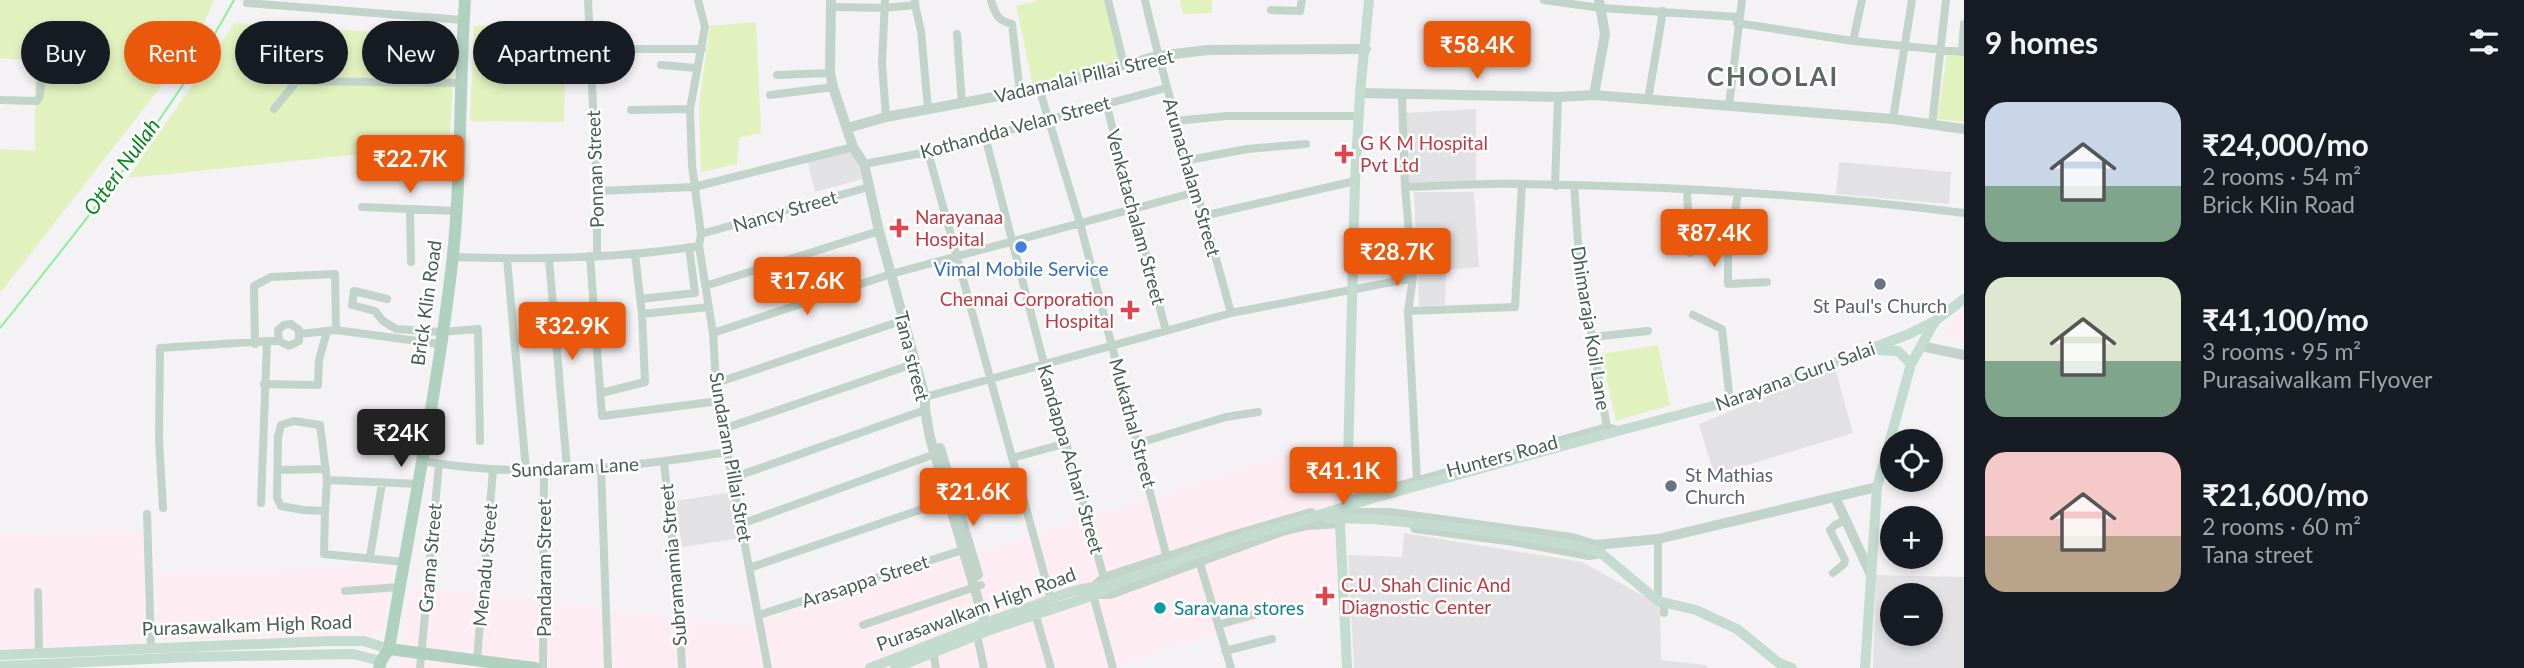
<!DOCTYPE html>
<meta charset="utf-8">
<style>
:root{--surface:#171b24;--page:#242831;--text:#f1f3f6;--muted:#9ea1a6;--accent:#ea580c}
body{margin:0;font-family:Lato,sans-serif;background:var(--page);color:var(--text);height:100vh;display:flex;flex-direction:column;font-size:26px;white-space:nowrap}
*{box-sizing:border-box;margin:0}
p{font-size:23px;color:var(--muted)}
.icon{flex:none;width:38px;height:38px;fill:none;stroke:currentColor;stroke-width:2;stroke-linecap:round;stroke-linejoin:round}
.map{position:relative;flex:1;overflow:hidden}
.side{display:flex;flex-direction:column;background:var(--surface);width:560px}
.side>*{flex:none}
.top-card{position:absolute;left:21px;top:21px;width:665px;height:63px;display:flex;gap:14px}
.buttons{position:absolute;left:1880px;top:429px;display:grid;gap:14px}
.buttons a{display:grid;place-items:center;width:63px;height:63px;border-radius:50%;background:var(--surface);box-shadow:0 4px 10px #0003;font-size:35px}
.price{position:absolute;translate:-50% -60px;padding:0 16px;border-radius:7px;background:var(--accent);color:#fff;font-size:23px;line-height:46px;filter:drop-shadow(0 2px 4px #0008)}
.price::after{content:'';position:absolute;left:50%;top:42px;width:21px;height:16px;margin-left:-10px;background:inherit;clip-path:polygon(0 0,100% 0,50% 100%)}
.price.active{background:#222;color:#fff}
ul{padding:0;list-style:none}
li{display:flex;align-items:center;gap:21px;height:175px;padding:0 21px}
li span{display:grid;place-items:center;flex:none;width:196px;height:140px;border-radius:21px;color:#555}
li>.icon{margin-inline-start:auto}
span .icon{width:84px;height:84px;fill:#fffc;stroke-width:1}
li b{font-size:30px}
h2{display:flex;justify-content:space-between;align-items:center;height:84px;padding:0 21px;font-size:30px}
.pill{padding:0 24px;border-radius:32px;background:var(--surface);box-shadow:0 4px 10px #0003;font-size:24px;line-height:63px}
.pill.active{background:var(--accent);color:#fff}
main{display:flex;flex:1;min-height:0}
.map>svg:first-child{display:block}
.commercial{fill:#fdecf2}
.education{fill:#e2e1e3;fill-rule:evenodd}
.green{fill:#e1f2bf}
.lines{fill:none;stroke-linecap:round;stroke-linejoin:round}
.stream{stroke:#8af19b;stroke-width:2}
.minor{stroke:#c2d4ca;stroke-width:8}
.tertiary{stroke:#c2d4ca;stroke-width:10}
.secondary{stroke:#c4dbcf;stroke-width:10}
.primary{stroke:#b0d1bf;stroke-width:12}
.secondary-bridge{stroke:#c4dbcf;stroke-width:10}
.health-dot{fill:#e0444e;stroke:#fff;stroke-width:2.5}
.shop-dot{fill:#3f7fe0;stroke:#fff;stroke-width:2.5}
.worship-dot{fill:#6b7280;stroke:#fff;stroke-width:2.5}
.culture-dot{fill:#0f9aa8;stroke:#fff;stroke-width:2.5}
.labels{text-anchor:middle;stroke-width:5;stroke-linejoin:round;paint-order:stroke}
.street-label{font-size:19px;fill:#486053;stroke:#fff}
.health-label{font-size:19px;fill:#be3a42;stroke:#fff;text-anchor:start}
.shop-label{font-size:19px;fill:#366cbe;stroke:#fff}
.worship-label{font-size:19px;fill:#5b616d;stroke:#fff}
.culture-label{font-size:19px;fill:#0d838f;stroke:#fff;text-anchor:start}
.water-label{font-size:21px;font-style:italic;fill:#09851d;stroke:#fff}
.district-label{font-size:26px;font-weight:bold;letter-spacing:2px;fill:#5d6762;stroke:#fff}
</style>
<main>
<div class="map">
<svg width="1964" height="668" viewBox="0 0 1964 668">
<rect width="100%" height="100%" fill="#f4f2f4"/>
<path class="commercial" d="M1964 306V342L1943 337 1959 310Z
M1337 438 1336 595 1111 668H906V658L852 668H399L412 586 745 626Z
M142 530 143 642 0 649V534Z
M393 566 383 632 374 634 159 640 157 574Z"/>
<path class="education" d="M1476 109V182L1407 185 1404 113Z
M854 149 862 179 815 192 808 162Z
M1839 162 1951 172 1949 204 1836 194Z
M1414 192H1474L1479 267 1446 270 1445 305 1419 306Z
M1835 368 1853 433 1714 475 1699 424Z
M733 492 741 538 682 547 675 501Z
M1404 533 1582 562 1660 605 1661 660 1707 665V668H1354L1348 555 1402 557Z
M1876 575 1964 577V668H1873ZM1892 595H1930V634H1892Z"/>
<path class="green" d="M0 0H214L197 40 0 293V149L35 151V61L0 58Z
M1039 0H1106L1121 64 1033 86 1016 6Z
M1180 0H1212V13L1183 14Z
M756 22 761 133 739 138 737 164 701 172 699 104 710 26Z
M235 23 456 37 447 177 353 155 128 178Z
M566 23 564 122 470 121 474 26Z
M1947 54 1964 55V122L1937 119Z
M1658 345 1670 405 1616 421 1601 354Z"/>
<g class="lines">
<path class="stream" d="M0 328C83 224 170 117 234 0"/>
<path class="minor" d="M588 0 597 191V255
M698 0 705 27 690 109 692 165 701 234 699 246 713 333 716 383 723 429 768 668
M885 0 882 63 886 117
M991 0C995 14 998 21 1012 24L1020 93
M1108 0 1124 65
M1145 0C1169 106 1203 208 1231 313
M1544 0 1601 8 1738 17
M247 3 463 20
M915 5 921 31 928 109
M832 7 884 8 915 5V0
M1271 10 1300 11 1302 0
M1737 23 1853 41 1964 52
M957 34 962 104
M1853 41 1862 0
M591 49H702
M1962 52 1964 24
M661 65 696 68
M777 75 830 73
M1039 88 1080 223 1167 558
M770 95 833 87
M1402 96 1405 187 1413 278 1408 311 1417 480
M0 100 37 101 40 96 41 81
M1648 100 1663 11
M1106 103 1166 331
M1729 105 1742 0
M274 109 297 81 462 83
M631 110 690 109
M1893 119 1912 0
M1175 121 1226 116H1359
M1932 125 1946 0
M985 136 1044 364 1104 578
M928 152 1051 599
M1189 160 1247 149 1306 144
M864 164 928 152 1166 88
M1574 185 1581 285 1592 337 1607 428
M1555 186 1558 97
M1405 187C1444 186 1483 183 1522 184 1668 186 1819 195 1964 213
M1687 190 1690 253
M597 191 694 187 853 147
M1738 193 1728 256V284L1767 282
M362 207 457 211
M410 209 411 262
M1203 216 1355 181
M701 234 869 187
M590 256 602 416 719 401
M452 257C534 260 617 259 699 246
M507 259 526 470
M549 259 567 468
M705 286 879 231
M387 299 354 291 352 305 375 311 383 321 396 329 441 332 478 329 480 441
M640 299 695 293 689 247
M1408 311 1515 307 1522 184
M642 314 709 307
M1693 315 1722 329 1730 402
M713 333 891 274 1196 192
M300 334 327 331
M1592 337 1648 331
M255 344 254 286 271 277 335 274 336 330
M716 383 904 320
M264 384 318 385 319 360 327 331 336 330 439 344
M601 393 645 382 642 314 635 254
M925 397 1231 313 1413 278
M723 429 916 363
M1139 443 1226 417 1258 412
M1012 458 1067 443
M423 461C523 479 627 468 727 452
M664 462 679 604 682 668
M601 468 608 668
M278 470 326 469
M732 478 925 410
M261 503 267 341
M163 508 159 440 160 348 267 341H279L289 346 299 341V330L291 324 284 325 278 330 279 341
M325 511 327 480
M147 514 151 648
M741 524 935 454
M1658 539V601
M370 557 382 483
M1199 560 1231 668
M404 562 324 554 325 511 303 510 281 506 277 498 278 437 281 425 294 421 320 425 327 480 419 484
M749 568 952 499
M1833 573 1844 564 1845 560 1830 530 1835 525 1846 520
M345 591 399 587
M38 592 39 652
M1093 595 1113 668
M1035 613 1051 668
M1664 613V602
M759 615 966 549
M863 625 981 585
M1218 625 1264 612
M977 635 984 668
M933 651 936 668
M1225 651 1272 639
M477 659 493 470
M420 668 439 464
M543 668 544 468"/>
<path class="tertiary" d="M831 0 830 73 833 87 853 147 864 164 879 231 925 397V410L930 438 987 630
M1360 93 1558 97 1594 95 1893 119 1964 129
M1594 95 1605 34 1599 0
M848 128 886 117 1037 89 1157 56 1208 50 1366 49
M1921 346 1964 355
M940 448 978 575
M1835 497 1871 575
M1351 500 1607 428 1617 431
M1345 513H1390L1572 538 1595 545 1601 553 1589 555 1514 541 1415 528
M1595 545 1658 539 1877 487
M1095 586 1104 578 1229 537 1311 513
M1097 594H1110L1282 531 1308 525 1340 523"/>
<path class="secondary" d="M1876 350 1898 351 1911 364
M1599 436 1743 398 1909 334 1935 321 1964 299
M1425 524 1501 533 1584 547 1601 553 1658 601 1696 610 1737 629 1779 663 1792 668
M0 655 329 641H364L389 649
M0 666 190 657 353 654 381 661
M870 668C924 647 978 625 1033 606 1054 598 1083 584 1106 588
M895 668 987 631 1097 594 1117 583 1221 545
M1347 668 1340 523 1345 513 1347 501 1355 181 1360 93 1369 0
M1865 668 1877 487 1911 364 1935 321"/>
<path class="primary" d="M389 649 535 668
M379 668 381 661 389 649C411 518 438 388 453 255 462 170 459 85 465 0"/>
<path class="secondary-bridge" d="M1327 518 1374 519 1425 524
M1221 545 1377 497 1599 436"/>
</g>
<g class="health-dot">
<path d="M1340.5 143.5h7v7h7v7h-7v7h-7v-7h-7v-7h7z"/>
<path d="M895.5 217.5h7v7h7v7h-7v7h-7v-7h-7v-7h7z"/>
<path d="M1126.5 299.5h7v7h7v7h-7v7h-7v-7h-7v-7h7z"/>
<path d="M1321.5 585.5h7v7h7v7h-7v7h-7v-7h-7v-7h7z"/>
</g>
<circle class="shop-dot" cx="1021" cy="247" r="7"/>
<g class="worship-dot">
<circle cx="1880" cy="284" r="7"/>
<circle cx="1671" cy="486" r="7"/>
</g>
<circle class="culture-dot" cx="1160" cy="608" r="7"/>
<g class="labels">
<g class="street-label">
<text transform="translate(1084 76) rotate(-13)" y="7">Vadamalai Pillai Street</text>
<text transform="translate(1015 127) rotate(-15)" y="7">Kothandda Velan Street</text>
<text transform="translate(595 169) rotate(-92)" y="7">Ponnan Street</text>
<text transform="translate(1192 177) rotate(74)" y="7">Arunachalam Street</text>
<text transform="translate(785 211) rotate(-16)" y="7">Nancy Street</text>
<text transform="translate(1136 217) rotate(75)" y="7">Venkatachalam Street</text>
<text transform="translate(426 303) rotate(-82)" y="7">Brick Klin Road</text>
<text transform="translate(1591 328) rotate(81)" y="7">Dhimaraja Koil Lane</text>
<text transform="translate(912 356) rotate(76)" y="7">Tana street</text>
<text transform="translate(1795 376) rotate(-20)" y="7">Narayana Guru Salai</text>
<text transform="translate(1133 423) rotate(75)" y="7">Mukathal Street</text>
<text transform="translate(1502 456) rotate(-15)" y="7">Hunters Road</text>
<text transform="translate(731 457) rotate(80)" y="7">Sundaram Pillai Stret</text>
<text transform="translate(1071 459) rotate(74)" y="7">Kandappa Achari Street</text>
<text transform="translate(575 467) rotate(-3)" y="7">Sundaram Lane</text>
<text transform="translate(430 558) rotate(-85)" y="7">Grama Street</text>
<text transform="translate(485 565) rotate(-85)" y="7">Menadu Street</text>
<text transform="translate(673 565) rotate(-95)" y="7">Subramannia Street</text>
<text transform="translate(544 568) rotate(-90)" y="7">Pandaram Street</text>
<text transform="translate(865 581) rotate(-18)" y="7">Arasappa Street</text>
<text transform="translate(976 609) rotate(-20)" y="7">Purasawalkam High Road</text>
<text transform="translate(247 625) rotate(-2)" y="7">Purasawalkam High Road</text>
</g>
<g class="health-label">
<text x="1360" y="150">G K M Hospital<tspan x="1360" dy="22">Pvt Ltd</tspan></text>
<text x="915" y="224">Narayanaa<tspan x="915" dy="22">Hospital</tspan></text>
<text x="1114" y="306" text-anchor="end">Chennai Corporation<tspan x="1114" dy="22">Hospital</tspan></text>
<text x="1341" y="592">C.U. Shah Clinic And<tspan x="1341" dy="22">Diagnostic Center</tspan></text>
</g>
<g class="shop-label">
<text x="1021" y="276">Vimal Mobile Service</text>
</g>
<g class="worship-label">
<text x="1880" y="313">St Paul's Church</text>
<text x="1685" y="482" text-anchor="start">St Mathias<tspan x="1685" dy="22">Church</tspan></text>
</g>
<g class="culture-label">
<text x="1174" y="615">Saravana stores</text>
</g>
<g class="water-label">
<text transform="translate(122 167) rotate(-54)" y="7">Otteri Nullah</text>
</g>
<g class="district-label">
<text x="1773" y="86">CHOOLAI</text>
</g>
</g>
</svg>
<div class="buttons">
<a><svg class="icon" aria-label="locate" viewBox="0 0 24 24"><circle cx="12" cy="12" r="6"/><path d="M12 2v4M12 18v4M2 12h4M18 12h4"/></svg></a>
<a>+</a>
<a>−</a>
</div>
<b class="price" style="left:1477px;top:81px">₹58.4K</b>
<b class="price" style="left:410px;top:195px">₹22.7K</b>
<b class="price" style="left:1714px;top:269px">₹87.4K</b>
<b class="price" style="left:1397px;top:288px">₹28.7K</b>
<b class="price" style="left:807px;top:317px">₹17.6K</b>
<b class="price" style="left:572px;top:362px">₹32.9K</b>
<b class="price active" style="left:401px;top:469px">₹24K</b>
<b class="price" style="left:1343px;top:507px">₹41.1K</b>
<b class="price" style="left:973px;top:528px">₹21.6K</b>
<div class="top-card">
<a class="pill">Buy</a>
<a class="pill active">Rent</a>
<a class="pill">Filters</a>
<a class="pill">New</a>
<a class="pill">Apartment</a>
</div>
</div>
<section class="side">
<h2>9 homes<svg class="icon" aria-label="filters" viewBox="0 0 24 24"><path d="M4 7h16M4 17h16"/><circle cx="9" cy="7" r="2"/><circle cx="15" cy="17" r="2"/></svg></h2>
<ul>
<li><span style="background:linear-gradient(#c9d6e8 60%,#7fa58c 0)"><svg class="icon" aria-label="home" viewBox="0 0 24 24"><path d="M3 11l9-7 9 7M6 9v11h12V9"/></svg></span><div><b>₹24,000/mo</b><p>2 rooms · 54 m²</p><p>Brick Klin Road</p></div></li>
<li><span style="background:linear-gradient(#dfe7d0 60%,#7fa58c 0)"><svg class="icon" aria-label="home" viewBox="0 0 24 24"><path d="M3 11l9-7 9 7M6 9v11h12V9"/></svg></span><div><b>₹41,100/mo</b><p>3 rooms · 95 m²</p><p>Purasaiwalkam Flyover</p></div></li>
<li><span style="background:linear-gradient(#f6c9c9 60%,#b9a48a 0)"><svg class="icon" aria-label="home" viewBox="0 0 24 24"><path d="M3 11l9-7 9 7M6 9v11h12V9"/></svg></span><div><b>₹21,600/mo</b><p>2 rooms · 60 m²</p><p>Tana street</p></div></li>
</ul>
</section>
</main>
